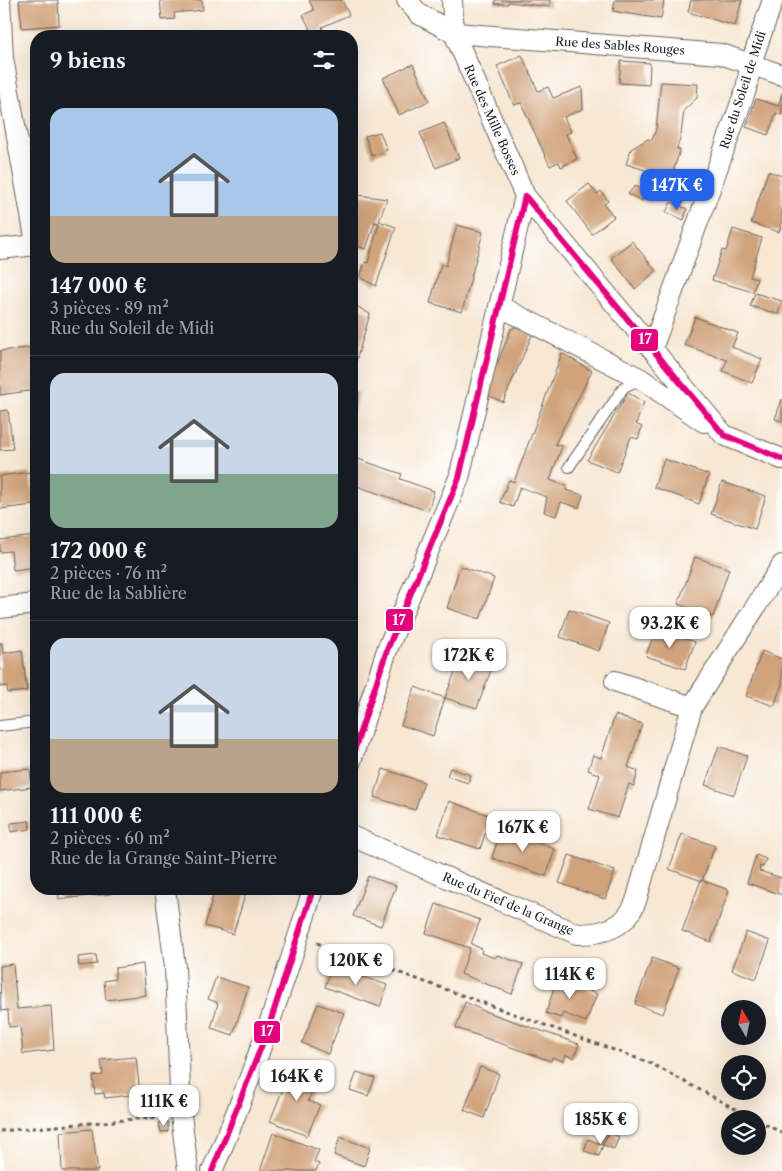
<!DOCTYPE html>
<html lang="fr">
<meta charset="utf-8">
<style>
:root{--surface:#171b24;--page:#20242c;--text:#f1f3f6;--muted:#9ea1a6;--line:#363941;--accent:#2563eb}
body{margin:0;font-family:"Libre Caslon Text",serif;background:var(--page);color:var(--text);height:100vh;display:flex;flex-direction:column;font-size:19px;white-space:nowrap}
*{box-sizing:border-box;margin:0}
p{font-size:16px;color:var(--muted)}
.icon{flex:none;width:28px;height:28px;fill:none;stroke:currentColor;stroke-width:2;stroke-linecap:round;stroke-linejoin:round}
.map{position:relative;flex:1;overflow:hidden}
.panel{position:absolute;left:30px;top:30px;width:328px;height:865px;display:flex;flex-direction:column;background:var(--surface);border-radius:20px;box-shadow:0 5px 20px #0002}
.panel>*{flex:none}
.needle{width:32px;rotate:351deg}
.controls{position:absolute;left:721px;top:1000px;display:grid;gap:10px}
.controls a{display:grid;place-items:center;width:45px;height:45px;border-radius:50%;background:var(--surface);box-shadow:0 5px 20px #0002;font-size:25px}
.price{position:absolute;translate:-50% -42px;padding:0 11px;border-radius:10px;background:#fff;color:#222;font-size:16px;line-height:32px;filter:drop-shadow(0 1px 2px #0008)}
.price::after{content:'';position:absolute;left:50%;top:30px;width:15px;height:11px;margin-left:-8px;background:inherit;clip-path:polygon(0 0,100% 0,50% 100%)}
.price.on{background:var(--accent);color:#fff}
ul{padding:0;list-style:none}
li{display:grid;align-content:center;gap:10px;height:265px;padding:0 20px}
li+li{border-top:1px solid var(--line)}
li span{display:grid;place-items:center;height:155px;border-radius:15px;color:#555}
li>.icon{margin-inline-start:auto}
span .icon{width:90px;height:90px;fill:#fffc;stroke-width:1}
li b{font-size:21px}
h2{display:flex;justify-content:space-between;align-items:center;height:60px;padding:0 20px;font-size:21px}
.map>svg:first-child{display:block}
.building{fill:#d0a37b}
.lines{fill:none;stroke-linecap:round;stroke-linejoin:round}
.service-casing{stroke:#69635c;stroke-width:12}
.minor-casing{stroke:#69635c;stroke-width:22}
.path{stroke:#69635c;stroke-width:3;stroke-dasharray:4 4;stroke-linecap:butt}
.service{stroke:#fff;stroke-width:10}
.minor{stroke:#fff;stroke-width:20}
.bus-1-casing{stroke:#fff;stroke-width:10}
.bus-1{stroke:#e5007d;stroke-width:6}
.labels{text-anchor:middle;stroke-width:5;stroke-linejoin:round;paint-order:stroke}
.street-label{font-size:12px;fill:#1c1c1c;stroke:#fff}
.line-badge{stroke:#fff;stroke-width:2}
.badge-label{font-size:14px;text-anchor:middle;font-weight:bold;fill:#fff}
</style>
<div class="map">
<svg width="782" height="1171" viewBox="0 0 782 1171">
<rect width="100%" height="100%" fill="#fff"/>
<filter id="ink" filterUnits="userSpaceOnUse"><feTurbulence type="fractalNoise" baseFrequency=".02" numOctaves="2"/><feDisplacementMap in="SourceGraphic" scale="10" xChannelSelector="R" yChannelSelector="G"/><feConvolveMatrix kernelMatrix="1 2 1 2 8 2 1 2 1" color-interpolation-filters="sRGB"/></filter>
<filter id="wash" filterUnits="userSpaceOnUse"><feTurbulence type="fractalNoise" baseFrequency=".0096" numOctaves="4" result="noise"/><feDisplacementMap in="SourceGraphic" scale="20" xChannelSelector="R" yChannelSelector="G"/><feGaussianBlur stdDeviation="1.12" result="paint"/><feColorMatrix in="noise" values="0 0 0 0 0 0 0 0 0 0 0 0 0 0 0 0 0 1.4 0 .05"/><feComposite in="paint" operator="in"/></filter>
<g filter="url(#wash)">
<rect width="100%" height="100%" fill="#f7e7d3"/>
<g id="blocks">
<path class="building" d="M19 0H58L59 25 22 28Z
M160 0H202L203 10 174 13 175 19 162 20Z
M309 0H342L349 15 322 27 323 30 313 35 303 15 314 10Z
M495 0H550V7L508 2V4H495Z
M615 0H664L661 19 613 11Z
M691 0H742L735 26 688 12Z
M522 55 538 91 548 87 553 98 582 87 583 109 564 117 571 132 566 134 577 159 561 167 559 162 550 166 521 103 514 105 497 66Z
M621 61 650 63 649 85 619 83Z
M413 64 429 101 399 115 383 78Z
M661 82 698 84 697 98 684 110 681 135 677 149 680 150 671 178 626 164 631 149 648 139 652 140 656 129Z
M782 93V115L776 113 768 135 746 127 756 99 778 106Z
M444 123 459 158 436 168 420 133Z
M380 132 387 150 372 156 365 136Z
M768 171 782 176V223L779 232 751 223Z
M589 184 597 194 601 191 608 201 604 204 614 217 592 234 567 201Z
M635 186 648 192 642 201 628 194Z
M351 194 387 199 379 221 396 227 376 286 360 277 365 262 368 263 379 223 375 222 366 249 351 244Z
M671 202 687 209 684 220 666 212Z
M457 225 483 232 462 312 430 303 441 264 446 266Z
M733 229 762 238 750 277 757 279 753 292 712 280 722 250 726 251Z
M632 241 656 271 635 289 611 258Z
M755 293 782 301 778 314 750 306Z
M351 303 370 314 352 375H351Z
M695 317 738 333 732 347 762 359 752 383 723 371 727 360 684 345Z
M518 326 532 335 503 402 489 396 492 377 511 329Z
M36 347V390L0 395V351Z
M562 353 592 371 555 444 562 446 550 480 567 486 566 490 583 495 579 508 561 502 556 516 544 512 547 497 520 487 513 507 500 502 509 480 514 482Z
M351 391 359 393 353 413 351 412Z
M628 393 644 402 636 424 642 427 638 439 631 437 617 472 587 460Z
M782 399V421L775 419Z
M8 410 13 449 0 450V411Z
M358 459 402 474 400 479 434 491 428 511 351 484Z
M664 459 709 475 699 504 654 487Z
M30 472 34 505 0 509V476Z
M722 482 766 496 755 529 711 514Z
M36 536V567L13 570 11 551 0 552V540Z
M695 557 729 569 713 617 678 604Z
M460 566 494 578 480 619 447 608Z
M569 609 609 623 599 651 560 637Z
M656 628 695 642 685 669 646 656Z
M351 632 357 634 352 649H351Z
M0 643H2L3 653 22 650 27 691 8 693 7 686 0 687Z
M762 651 782 659V684L774 706 746 696Z
M462 654 493 665 477 708 445 698Z
M415 687 445 698 433 736 401 725Z
M615 715 642 724 628 767 638 771 634 786 629 784 618 818 589 809 600 775 588 770 593 755 601 758Z
M719 746 747 756 734 795 705 785Z
M450 768 471 775 468 783 447 776Z
M30 769 32 787 0 791V772Z
M383 769 424 782 415 810 374 797Z
M32 787H36V802H34Z
M449 801 491 816 480 849 438 835Z
M29 821 30 829 11 832V823Z
M501 830 555 849 546 876 492 858Z
M682 834 715 846 702 881 669 869Z
M569 855 615 871 605 899 559 883Z
M756 855 766 859 763 867 760 866 759 871 782 878V895L747 883Z
M368 876 396 886 381 926 353 916Z
M701 880 729 890 711 942 682 931Z
M58 889H110L111 894 59 899Z
M219 889H247L233 934 205 926 214 892 218 893Z
M436 904 480 920 471 944 482 949 481 953 495 958 497 955 523 964 512 994 461 974 470 948 426 933Z
M746 932 770 941 756 979 732 970Z
M96 955 97 964 79 966 78 957Z
M652 958 679 968 663 1014 635 1004Z
M13 964 17 1009 51 1006 54 1050 23 1054 20 1026 9 1027 8 1010 1 1011 0 966Z
M143 964 146 995 106 1000 104 981 115 979V968Z
M332 966 387 985 380 1007 325 987Z
M559 972 571 976 569 983 597 994 586 1022 563 1013 561 1018 546 1013Z
M216 977 248 987 233 1035 211 1028 218 1003 208 999Z
M465 1002 484 1011 579 1044 574 1058 566 1055 563 1061 552 1057 551 1061 456 1028Z
M318 1004 344 1013 328 1054 302 1043Z
M136 1057 140 1094 105 1098 104 1093 95 1094 93 1076 103 1075 101 1060Z
M293 1064 319 1075 308 1101 320 1105 307 1136 270 1121Z
M480 1067 499 1074 484 1118 464 1110Z
M357 1072 375 1078 368 1096 350 1090Z
M168 1122V1131L161 1132 159 1123Z
M92 1129 98 1171H62L60 1132Z
M608 1132 619 1137 614 1149 603 1145 599 1156 584 1151 588 1139 603 1145Z
M273 1133 319 1150 314 1162 319 1164 316 1171H260Z
M340 1137 370 1148 364 1166 334 1155Z"/>
</g>
</g>
<g filter="url(#ink)">
<use href="#blocks" fill-opacity="0" stroke="#69635c" stroke-width="1"/>
<g class="lines">
<defs>
<path id="service" d="M569 467 624 387 641 379
M0 726 36 722"/>
<path id="minor" d="M0 0 3 58 36 243
M407 0 419 14 454 33 525 196 724 435 782 459
M452 0 454 33 721 54 782 75
M0 249 36 245
M499 306 641 379 704 422
M652 349 746 89 751 63 773 0
M0 608 36 604
M615 681 692 707
M351 761 387 650 459 478 525 196
M351 836 577 934C604 934 626 928 636 901L692 707 782 565
M165 889 175 967 181 1115 188 1171
M212 1171C252 1080 284 984 313 889"/>
</defs>
<use href="#service" class="service-casing"/>
<use href="#minor" class="minor-casing"/>
<path class="path" d="M317 943 650 1063 754 1119
M758 1120 782 1133
M0 1131 159 1117"/>
<use href="#service" class="service"/>
<use href="#minor" class="minor"/>
<defs>
<path id="bus-1" d="M525 196 724 435 782 459
M351 760 387 650 459 478 525 196
M212 1171 267 1032 313 889"/>
</defs>
<use href="#bus-1" class="bus-1-casing"/>
<use href="#bus-1" class="bus-1"/>
</g>
</g>
<g class="labels">
<g class="street-label">
<text transform="translate(620 46) rotate(4)" y="4">Rue des Sables Rouges</text>
<text transform="translate(743 90) rotate(-72)" y="4">Rue du Soleil de Midi</text>
<text transform="translate(492 120) rotate(66)" y="4">Rue des Mille Bosses</text>
<text transform="translate(508 904) rotate(23)" y="4">Rue du Fief de la Grange</text>
</g>
</g>
<g class="line-badge">
<rect x="630" y="328" width="29" height="24" rx="5" fill="#e5007d"/>
<rect x="385" y="608" width="29" height="24" rx="5" fill="#e5007d"/>
<rect x="253" y="1020" width="28" height="24" rx="5" fill="#e5007d"/>
</g>
<g class="badge-label">
<text x="645" y="344">17</text>
<text x="399" y="625">17</text>
<text x="267" y="1036">17</text>
</g>
</svg>
<div class="controls">
<a><svg class="needle" viewBox="-14 -14 28 28"><path d="M0-13l5 13h-10z" fill="#e53935"/><path d="M0 13l5-13h-10z" fill="#9ea1a6"/></svg></a>
<a><svg class="icon" aria-label="locate" viewBox="0 0 24 24"><circle cx="12" cy="12" r="6"/><path d="M12 2v4M12 18v4M2 12h4M18 12h4"/></svg></a>
<a><svg class="icon" aria-label="layers" viewBox="0 0 24 24"><path d="M12 4l9 5-9 5-9-5zM3 14l9 5 9-5"/></svg></a>
</div>
<b class="price on" style="left:677px;top:211px">147K €</b>
<b class="price" style="left:670px;top:649px">93.2K €</b>
<b class="price" style="left:469px;top:681px">172K €</b>
<b class="price" style="left:523px;top:853px">167K €</b>
<b class="price" style="left:356px;top:986px">120K €</b>
<b class="price" style="left:570px;top:1000px">114K €</b>
<b class="price" style="left:297px;top:1102px">164K €</b>
<b class="price" style="left:164px;top:1127px">111K €</b>
<b class="price" style="left:601px;top:1145px">185K €</b>
<section class="panel">
<h2>9 biens<svg class="icon" aria-label="filters" viewBox="0 0 24 24"><path d="M4 7h16M4 17h16"/><circle cx="9" cy="7" r="2"/><circle cx="15" cy="17" r="2"/></svg></h2>
<ul>
<li><span style="background:linear-gradient(#a9c7e8 70%,#b9a48a 0)"><svg class="icon" aria-label="home" viewBox="0 0 24 24"><path d="M3 11l9-7 9 7M6 9v11h12V9"/></svg></span><div><b>147 000 €</b><p>3 pièces · 89 m²</p><p>Rue du Soleil de Midi</p></div></li>
<li><span style="background:linear-gradient(#c9d6e8 65%,#7fa58c 0)"><svg class="icon" aria-label="home" viewBox="0 0 24 24"><path d="M3 11l9-7 9 7M6 9v11h12V9"/></svg></span><div><b>172 000 €</b><p>2 pièces · 76 m²</p><p>Rue de la Sablière</p></div></li>
<li><span style="background:linear-gradient(#c9d6e8 65%,#b9a48a 0)"><svg class="icon" aria-label="home" viewBox="0 0 24 24"><path d="M3 11l9-7 9 7M6 9v11h12V9"/></svg></span><div><b>111 000 €</b><p>2 pièces · 60 m²</p><p>Rue de la Grange Saint-Pierre</p></div></li>
</ul>
</section>
</div>
